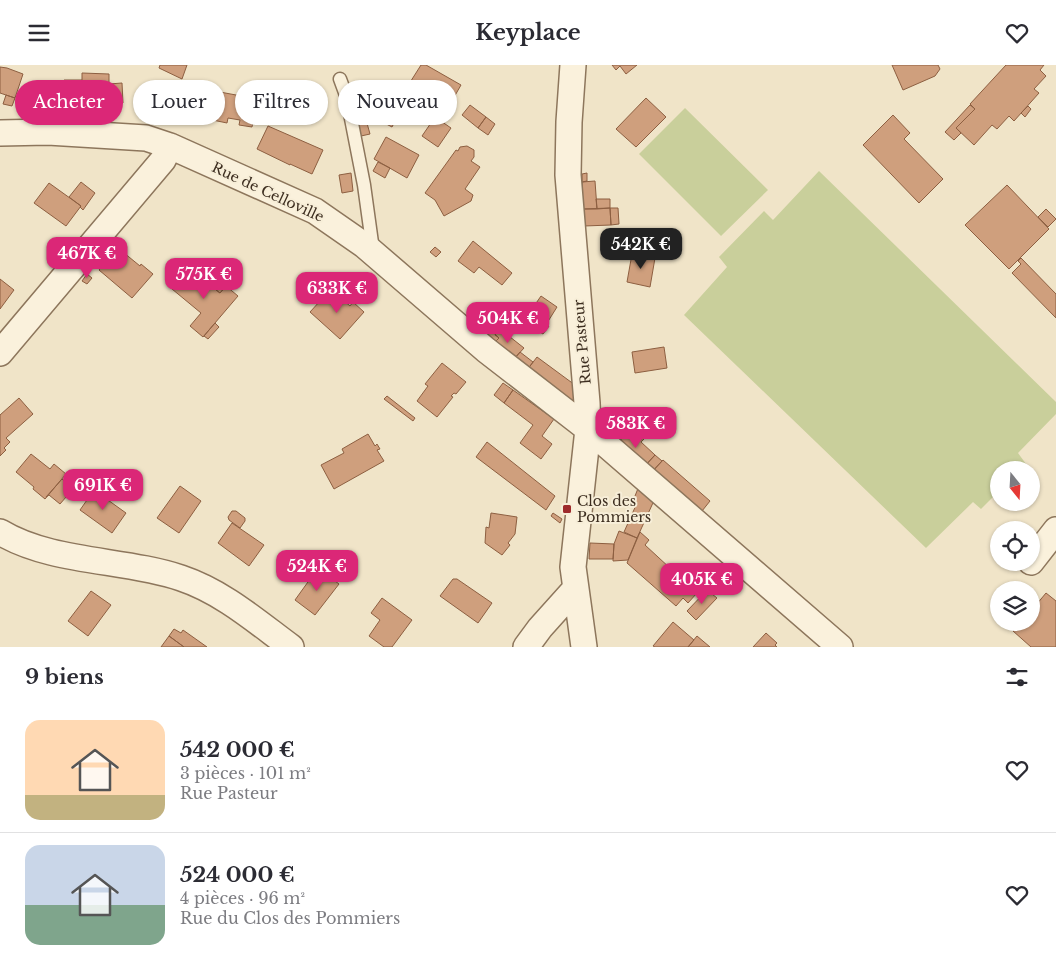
<!DOCTYPE html>
<html lang="fr">
<meta charset="utf-8">
<style>
:root{--surface:#fff;--page:#f2f2f3;--text:#2b2b33;--muted:#7c7c81;--line:#e1e1e2;--accent:#db2777}
body{margin:0;font-family:"Libre Baskerville",serif;background:var(--page);color:var(--text);height:100vh;display:flex;flex-direction:column;font-size:19px;white-space:nowrap}
*{box-sizing:border-box;margin:0}
p{font-size:16px;color:var(--muted)}
.icon{flex:none;width:28px;height:28px;fill:none;stroke:currentColor;stroke-width:2;stroke-linecap:round;stroke-linejoin:round}
.map{position:relative;height:582px;overflow:hidden}
.drawer{display:flex;flex-direction:column;background:var(--surface);flex:1}
.drawer>*{flex:none}
.banner{position:absolute;left:15px;top:15px;width:500px;height:45px;display:flex;gap:10px}
.needle{width:32px;rotate:162deg}
.controls{position:absolute;left:990px;top:396px;display:grid;gap:10px}
.controls a{display:grid;place-items:center;width:50px;height:50px;border-radius:50%;background:var(--surface);box-shadow:0 1px 4px #0004;font-size:25px}
.price{position:absolute;translate:-50% -42px;padding:0 11px;border-radius:10px;background:var(--accent);color:#fff;font-size:16px;line-height:32px;filter:drop-shadow(0 1px 2px #0008)}
.price::after{content:'';position:absolute;left:50%;top:30px;width:15px;height:11px;margin-left:-8px;background:inherit;clip-path:polygon(0 0,100% 0,50% 100%)}
.price.current{background:#222;color:#fff}
ul{padding:0;list-style:none}
li{display:flex;align-items:center;gap:15px;height:125px;padding:0 25px}
li+li{border-top:1px solid var(--line)}
li span{display:grid;place-items:center;flex:none;width:140px;height:100px;border-radius:15px;color:#555}
li>.icon{margin-inline-start:auto}
span .icon{width:60px;height:60px;fill:#fffc;stroke-width:1}
li b{font-size:21px}
h2{display:flex;justify-content:space-between;align-items:center;height:60px;padding:0 25px;font-size:21px}
.tag{padding:0 18px;border-radius:22px;background:var(--surface);box-shadow:0 1px 4px #0004;font-size:18px;line-height:45px}
.tag.current{background:var(--accent);color:#fff}
header{display:flex;justify-content:space-between;align-items:center;height:65px;padding:0 25px;background:var(--surface);font-size:22px;font-weight:700}
.map>svg:first-child{display:block}
.green{fill:#c9cf9b}
.building{fill:#cf9f7d;stroke:#8d5f41}
.lines{fill:none;stroke-linecap:round;stroke-linejoin:round}
.lane-casing{stroke:#8d765c;stroke-width:15}
.street-casing{stroke:#8d765c;stroke-width:28}
.lane{stroke:#faf1dc;stroke-width:12}
.street{stroke:#faf1dc;stroke-width:25}
.poi-dot{fill:#9e2a2b;stroke:#f7eed8;stroke-width:2}
.labels{text-anchor:middle;stroke-width:4;stroke-linejoin:round;paint-order:stroke}
.street-label{font-size:14px;fill:#3d2e20;stroke:#f7eed8}
.poi-label{font-size:14px;fill:#3d2e20;stroke:#f7eed8;text-anchor:start}
</style>
<header><svg class="icon" aria-label="menu" viewBox="0 0 24 24"><path d="M4 6h16M4 12h16M4 18h16"/></svg>Keyplace<svg class="icon" aria-label="heart" viewBox="0 0 24 24"><path d="M12 20l-8-8c-3-5 5-10 8-4 3-6 11-1 8 4z"/></svg></header>
<div class="map">
<svg width="1056" height="582" viewBox="0 0 1056 582">
<rect width="100%" height="100%" fill="#f0e4c8"/>
<path class="green" d="M685 43 768 125 721 171 639 89Z
M819 106 1056 337V349L1018 388 1026 399 1020 405H999V426L981 444 973 437 926 483 684 250 727 202 719 192 764 146 773 155Z"/>
<path class="building" d="M160 0H187L182 14 159 3Z
M421 0H426L461 20 449 41 409 19Z
M612 0H637L626 9 620 1 616 5Z
M892 0H938L940 4 935 11 903 25Z
M1006 0H1044L1040 5 1046 11 1034 24 1039 28 1014 56 1009 51 997 64 992 60 974 80 956 63 975 44 970 39Z
M0 2 7 3 23 9 15 33 0 28Z
M82 8 109 9V19L122 18 123 38H94V37L65 38 64 15H82Z
M209 25 263 35 261 47 255 46 252 62 239 60 240 55 228 53 227 58 203 53Z
M382 25 405 37 392 62 369 50Z
M6 30 15 33 12 41 3 39Z
M646 33 666 52 636 82 616 64Z
M470 40 486 52 478 63 462 50Z
M970 40 975 44 956 63 961 68 954 75 945 67Z
M1028 41 1031 44 1025 52 1021 48Z
M893 50 910 68 904 74 943 114 919 138 863 80Z
M365 51 370 69 361 71 356 53Z
M435 52 451 63 438 82 422 71Z
M486 52 495 59 488 70 478 63Z
M268 61 323 85 312 109 290 99V100L257 84Z
M386 72 419 90 407 113 374 94Z
M467 81 474 85V92L471 96 480 102 465 124 473 130 471 136 444 151 435 135 425 128 456 85 458 86 460 82Z
M378 97 390 103 385 113 373 106Z
M351 108 353 126 342 128 339 110Z
M587 108V116L582 117V109Z
M595 116 597 144H583L582 117Z
M81 117 95 128 83 145 80 142 81 141 69 132Z
M49 118 81 141 66 161 34 138Z
M1007 120 1049 164 1009 204 965 160Z
M596 134H610V143L597 144Z
M610 143H618L619 159 611 160Z
M610 143 611 160 584 161 583 144Z
M1046 144 1056 154 1048 162 1038 152Z
M473 176 512 208 502 220 479 202 474 208 458 196Z
M435 182 441 187 436 192 430 187Z
M118 183 140 201 141 199 153 209 132 233 99 205Z
M633 184 656 188 655 193 632 189Z
M632 189 655 193 650 222 627 217Z
M1021 193 1056 229V253L1012 208 1021 199 1018 196Z
M189 203 220 228 226 221 238 231 203 272 190 261 201 248 172 224Z
M87 209 92 213 87 219 82 216Z
M0 214 14 225 0 244Z
M222 218 226 221 220 228 216 225Z
M331 224 350 241 353 237 364 247 340 274 310 247Z
M541 231 557 242 547 258 530 247Z
M521 244 549 261 543 269 515 252Z
M475 250 499 273 495 277 470 255Z
M215 258 219 262 208 274 204 271Z
M500 264 524 283 514 294 494 278 499 273 495 270Z
M664 282 667 303 635 308 632 287Z
M520 287 533 297 527 305 514 294Z
M537 292 575 320 574 339 527 305Z
M442 298 466 317 456 329 454 328 451 331 453 332 437 352 417 336 428 321 425 319Z
M503 318 513 325 504 338 494 330Z
M513 325 554 354 542 371 552 379 541 394 520 378 533 360 504 338Z
M387 331 415 353 413 356 384 334Z
M19 333 33 349 6 373 10 377 4 383 6 385 0 391V350Z
M629 366 634 371 637 368 644 374 641 377 655 390 643 403 616 380Z
M368 369 375 381 377 379 380 384 377 385 384 396 334 424 321 400 344 388 342 384Z
M487 377 555 431 546 445 476 392Z
M31 389 50 404 54 399 66 409 45 434 33 424 34 422 16 407Z
M655 390 662 396 650 409 643 403Z
M663 395 710 436 698 451 650 409Z
M62 414 73 424 60 439 49 430 46 432Z
M180 421 201 436 179 468 157 453Z
M639 421 657 429 637 473 624 467 637 438 633 436Z
M94 425 126 448 112 468 80 445Z
M232 446H236L245 453V456L240 463 229 455 228 452Z
M491 448 517 452 515 469 508 478 510 480 502 490 485 478 486 462 489 463Z
M553 448 562 454 560 458 551 451Z
M232 458 264 480 249 501 218 478Z
M619 466 637 473 628 495 613 496 614 479Z
M640 467 649 475 645 480 697 528 688 538 683 533 676 541 627 498Z
M590 478 614 479 613 494H589Z
M318 503 339 519 315 550 295 535Z
M453 514H457L492 538 478 558 440 531Z
M707 525 717 533 696 555 687 546Z
M91 526 111 540 88 571 68 556Z
M1046 528 1056 536V582H1031L1013 566 1021 558H1031V546Z
M382 533 412 555 392 582H384L369 571 380 555 371 548Z
M673 557 694 575 688 582H655L653 581Z
M174 564 181 568 183 565 207 582H184L169 571Z
M766 568 777 578 775 580 777 582H753Z
M169 571 184 582H161Z
M697 571 710 582H688Z"/>
<g class="lines">
<defs>
<path id="lane" d="M340 14 347 33 364 120 373 185"/>
<path id="street" d="M573 0 569 57 568 110 587 338 588 364 573 502 584 582
M0 68 48 67 146 73 170 81 315 146 364 180 486 285 588 364 840 582
M0 288 163 95 170 81
M0 467C51 498 125 494 181 513 223 527 257 557 291 582
M1031 497 1056 465
M526 582 540 563 575 524"/>
</defs>
<use href="#lane" class="lane-casing"/>
<use href="#street" class="street-casing"/>
<use href="#lane" class="lane"/>
<use href="#street" class="street"/>
</g>
<rect class="poi-dot" x="562" y="439" width="10" height="10" rx="2.5"/>
<g class="labels">
<g class="street-label">
<text transform="translate(268 127) rotate(25)" y="5">Rue de Celloville</text>
<text transform="translate(582 277) rotate(-95)" y="5">Rue Pasteur</text>
</g>
<g class="poi-label">
<text x="577" y="441">Clos des<tspan x="577" dy="16">Pommiers</tspan></text>
</g>
</g>
</svg>
<div class="controls">
<a><svg class="needle" viewBox="-14 -14 28 28"><path d="M0-13l5 13h-10z" fill="#e53935"/><path d="M0 13l5-13h-10z" fill="#7c7c81"/></svg></a>
<a><svg class="icon" aria-label="locate" viewBox="0 0 24 24"><circle cx="12" cy="12" r="6"/><path d="M12 2v4M12 18v4M2 12h4M18 12h4"/></svg></a>
<a><svg class="icon" aria-label="layers" viewBox="0 0 24 24"><path d="M12 4l9 5-9 5-9-5zM3 14l9 5 9-5"/></svg></a>
</div>
<b class="price current" style="left:641px;top:205px">542K €</b>
<b class="price" style="left:87px;top:214px">467K €</b>
<b class="price" style="left:204px;top:235px">575K €</b>
<b class="price" style="left:337px;top:249px">633K €</b>
<b class="price" style="left:508px;top:279px">504K €</b>
<b class="price" style="left:636px;top:384px">583K €</b>
<b class="price" style="left:103px;top:446px">691K €</b>
<b class="price" style="left:317px;top:527px">524K €</b>
<b class="price" style="left:702px;top:540px">405K €</b>
<div class="banner">
<a class="tag current">Acheter</a>
<a class="tag">Louer</a>
<a class="tag">Filtres</a>
<a class="tag">Nouveau</a>
</div>
</div>
<section class="drawer">
<h2>9 biens<svg class="icon" aria-label="filters" viewBox="0 0 24 24"><path d="M4 7h16M4 17h16"/><circle cx="9" cy="7" r="2"/><circle cx="15" cy="17" r="2"/></svg></h2>
<ul>
<li><span style="background:linear-gradient(#ffd9b3 75%,#c2b280 0)"><svg class="icon" aria-label="home" viewBox="0 0 24 24"><path d="M3 11l9-7 9 7M6 9v11h12V9"/></svg></span><div><b>542 000 €</b><p>3 pièces · 101 m²</p><p>Rue Pasteur</p></div><svg class="icon" aria-label="heart" viewBox="0 0 24 24"><path d="M12 20l-8-8c-3-5 5-10 8-4 3-6 11-1 8 4z"/></svg></li>
<li><span style="background:linear-gradient(#c9d6e8 60%,#7fa58c 0)"><svg class="icon" aria-label="home" viewBox="0 0 24 24"><path d="M3 11l9-7 9 7M6 9v11h12V9"/></svg></span><div><b>524 000 €</b><p>4 pièces · 96 m²</p><p>Rue du Clos des Pommiers</p></div><svg class="icon" aria-label="heart" viewBox="0 0 24 24"><path d="M12 20l-8-8c-3-5 5-10 8-4 3-6 11-1 8 4z"/></svg></li>
</ul>
</section>
